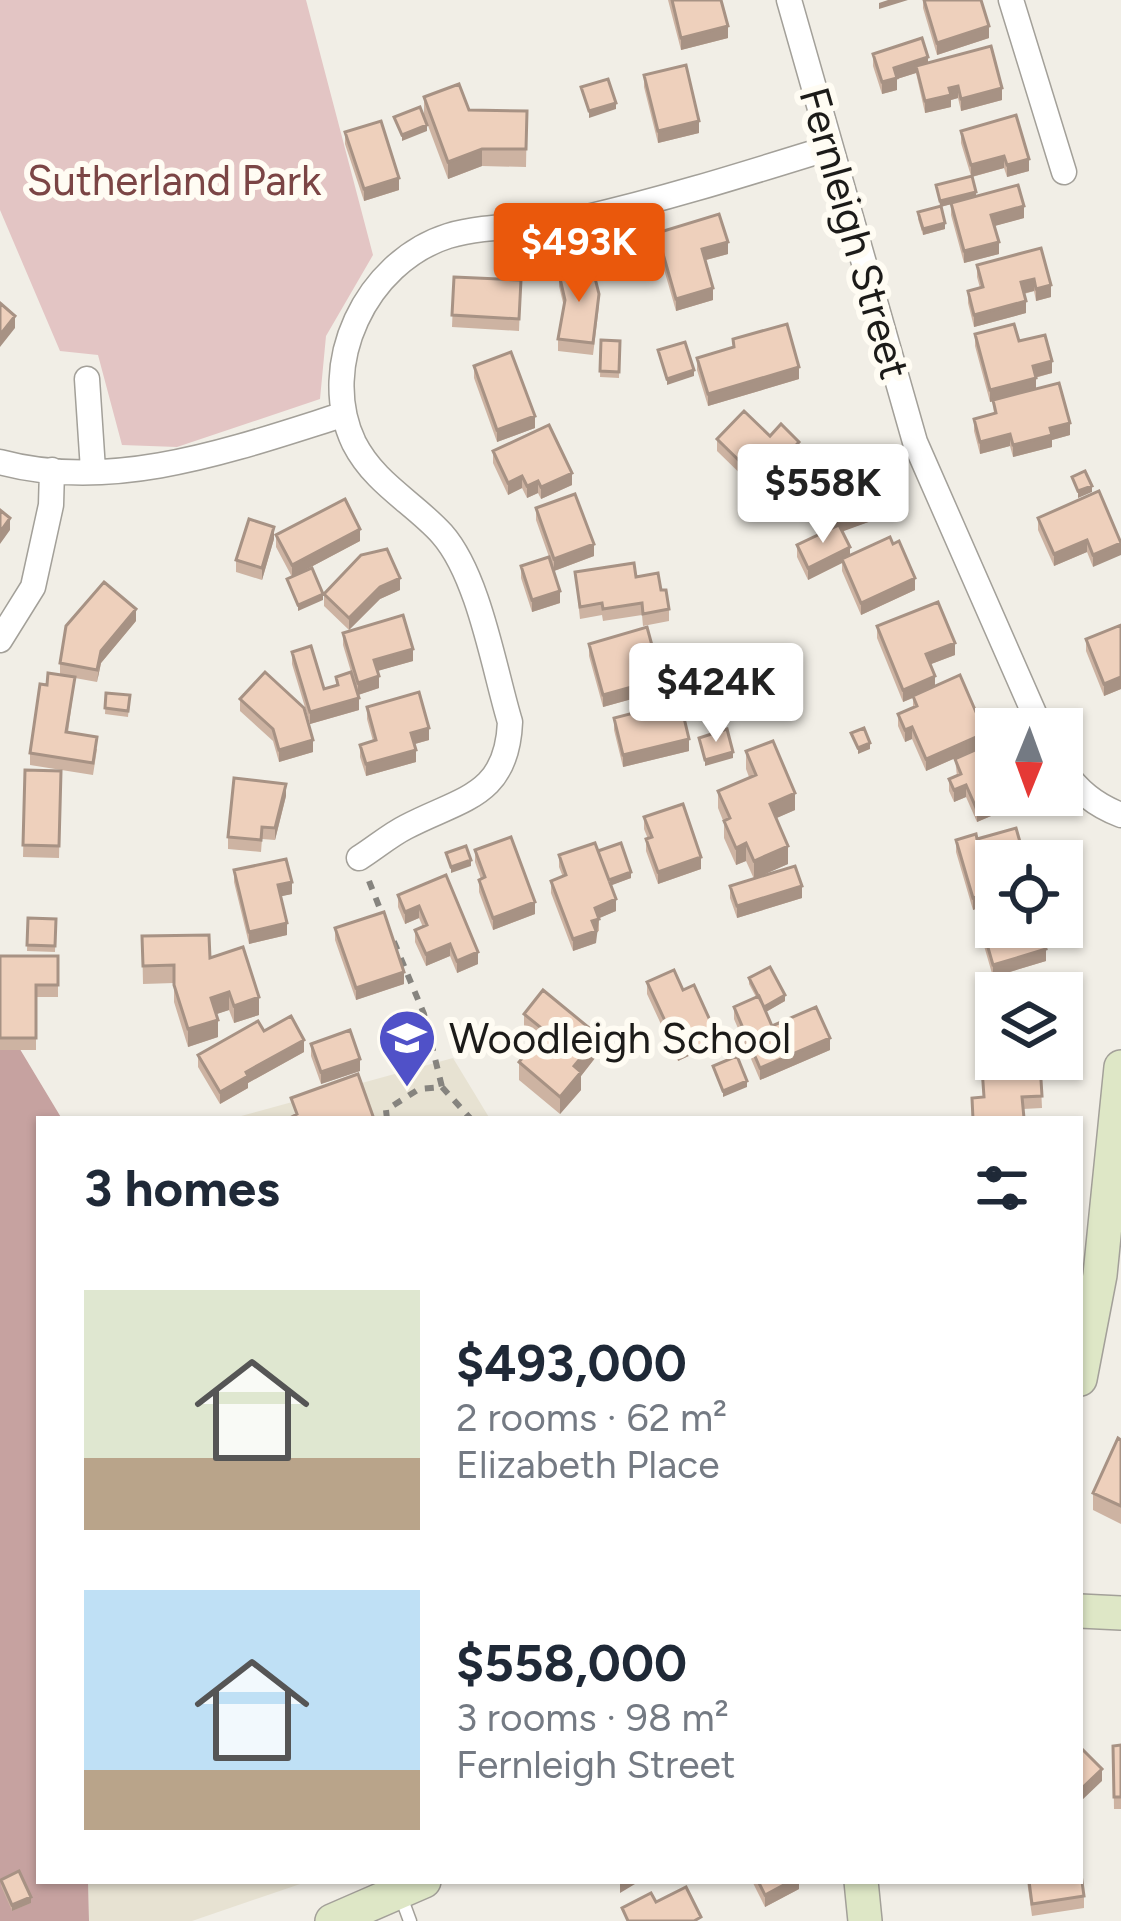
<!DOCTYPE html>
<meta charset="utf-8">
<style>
:root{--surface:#fff;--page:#f2f2f3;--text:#1f2937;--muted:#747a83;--accent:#ea580c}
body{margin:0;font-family:Figtree,sans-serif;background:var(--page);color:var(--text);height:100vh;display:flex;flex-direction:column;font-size:45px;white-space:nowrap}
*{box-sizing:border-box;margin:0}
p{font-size:39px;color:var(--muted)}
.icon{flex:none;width:66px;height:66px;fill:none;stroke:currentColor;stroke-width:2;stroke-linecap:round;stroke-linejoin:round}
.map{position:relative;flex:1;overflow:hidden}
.panel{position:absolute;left:36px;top:1116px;width:1047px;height:768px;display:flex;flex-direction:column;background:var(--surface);border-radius:0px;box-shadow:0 3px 9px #0004}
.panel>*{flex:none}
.needle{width:78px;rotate:181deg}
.tools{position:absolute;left:975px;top:708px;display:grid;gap:24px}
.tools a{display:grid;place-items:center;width:108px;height:108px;border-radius:0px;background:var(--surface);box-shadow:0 3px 9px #0004;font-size:60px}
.price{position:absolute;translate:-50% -102px;padding:0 27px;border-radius:12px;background:#fff;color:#222;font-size:39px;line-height:78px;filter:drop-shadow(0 3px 6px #0008)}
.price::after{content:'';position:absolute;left:50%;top:72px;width:36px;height:27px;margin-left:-18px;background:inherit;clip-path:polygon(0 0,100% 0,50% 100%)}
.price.active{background:var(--accent);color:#fff}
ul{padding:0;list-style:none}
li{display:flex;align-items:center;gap:36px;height:300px;padding:0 48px}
li span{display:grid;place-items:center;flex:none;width:336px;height:240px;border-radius:0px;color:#555}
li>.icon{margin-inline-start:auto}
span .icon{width:144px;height:144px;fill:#fffc;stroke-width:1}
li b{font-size:51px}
h2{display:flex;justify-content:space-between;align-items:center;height:144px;padding:0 48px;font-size:51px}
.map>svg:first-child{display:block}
.built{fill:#e7e2d2}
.green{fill:#e3c5c4}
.forest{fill:#c6a2a0}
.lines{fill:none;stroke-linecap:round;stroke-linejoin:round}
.lane-casing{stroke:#a3a099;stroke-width:15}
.street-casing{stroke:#a3a099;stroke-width:27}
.secondary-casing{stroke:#a3a099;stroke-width:36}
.path{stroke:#86847f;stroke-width:6;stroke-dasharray:9 9;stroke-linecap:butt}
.lane{stroke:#fff;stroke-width:12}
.street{stroke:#fff;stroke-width:24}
.secondary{stroke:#dee7c6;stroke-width:33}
.wall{fill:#cdb3a2}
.shaded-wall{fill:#a79284}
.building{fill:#eed0bc;stroke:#a79284;stroke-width:3}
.labels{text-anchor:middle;stroke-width:12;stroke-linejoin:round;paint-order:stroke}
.park-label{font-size:42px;fill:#7b4545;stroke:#fffcf3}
.street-label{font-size:42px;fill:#1c1b19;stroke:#fffcf3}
.poi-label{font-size:42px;fill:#1c1b19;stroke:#fffcf3;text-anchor:start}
</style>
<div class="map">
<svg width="1121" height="1921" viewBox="0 0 1121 1921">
<rect width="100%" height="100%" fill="#f1eee6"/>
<path class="built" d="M453 1058 490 1119H230Z
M88 1881H309L192 1921H89Z"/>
<path class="green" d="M0 0H306L373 255 326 336 320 399 177 447 122 445 98 355 60 351 0 210Z"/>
<path class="forest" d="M0 1016 62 1119H39V1881H88L89 1921H0Z"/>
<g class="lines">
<defs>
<path id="lane" d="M400 1894 410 1921"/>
<path id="street" d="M789 0 915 442 1041 729
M1011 0 1064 172
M87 379 93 470
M0 462C114 493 234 449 342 415
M0 640 33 587 51 505 52 470
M1062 768C1078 791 1095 805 1121 815
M359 858C375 848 390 835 406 827 461 798 507 797 510 722 494 669 479 576 442 534 413 502 375 484 354 443 317 365 366 262 448 236 491 223 539 229 583 218 666 199 748 173 829 148"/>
<path id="secondary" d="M1080 1379 1100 1275 1121 1067
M1080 1611 1121 1613
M861 1881 865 1921
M332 1921 424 1881"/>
</defs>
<use href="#lane" class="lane-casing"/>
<use href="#street" class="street-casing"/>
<use href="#secondary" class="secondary-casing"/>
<path class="path" d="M369 881 384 919
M442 1087 471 1119
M387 1119 386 1110 419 1089 442 1087 424 1014 392 937"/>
<use href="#lane" class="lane"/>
<use href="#street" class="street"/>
<use href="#secondary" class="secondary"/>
</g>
<path class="wall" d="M668 0H721L728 38 681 50Z
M923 0H981L989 38 937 55 923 8Z
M873 54 928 63 1002 100 961 111 958 98 951 100V107L925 113 916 73 897 79V90L882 94 873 66Z
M644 75 699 133 658 143 644 87Z
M424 97 469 110 527 111 526 167 482 166 448 179 424 115Z
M961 131 1029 171 1007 177 1004 168 972 177 976 196 1024 218 994 226 999 254 964 263 951 215V204L941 207 945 229 923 235 918 219V212L940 206 936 185 971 176 961 143Z
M345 132 399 190 364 201 345 144Z
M657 233 728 254 706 260 713 300 676 311 657 245Z
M977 265 1051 285V297L1036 301 1034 291 1024 294 1026 313 974 327 968 303V291L980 288 977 277Z
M559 274 599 306 593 355 558 351V339L564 307 559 286Z
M454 277 521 280 519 331 452 327Z
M975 334 1019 341 1052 373 1035 378 1036 389 1070 435 1052 440V447L1013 457 1010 446 980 454 974 431V419L994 414 993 401 990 402 975 346Z
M733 339 799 379 708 406 697 370V358L733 348Z
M601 340 620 341 619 378 600 377Z
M474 366 535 428 497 442 474 378Z
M770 436 799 454 761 494 717 451V439Z
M493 451 572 485 541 499 538 493 527 498 522 488 508 495 493 463Z
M805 483 885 516 842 531 850 555 915 590 861 615 842 571V563L808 580 797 557V545L831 529 827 520 816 524 805 495Z
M1099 491 1093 567 1087 552 1054 566 1038 530V518Z
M536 508 594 556 554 571 536 520Z
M276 535 360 541 292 577 276 547Z
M274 539 262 580 236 572V560Z
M521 566 560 603 532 612 521 578Z
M575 572 636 577 661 590 669 609V621L643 626 642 615 603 621 602 615 580 619Z
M400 590 380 599 349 630 324 606V594Z
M136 621 101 663 97 682 75 678 68 733 97 749 93 775 30 765V753L47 685 60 674V663Z
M1121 625V689L1104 696 1086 651V639Z
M877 626 955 655 931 664 935 686 985 745 926 771 912 739 905 742 898 726V714L913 708V698L903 702 877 638Z
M343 633 413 661 377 671 379 688 358 695 343 645Z
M589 644 657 664 675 687 603 707 589 656Z
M292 652 324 689 336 685V677L359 710 310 724 292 664Z
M106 693 130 695 128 717 105 714Z
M240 699 313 752 279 762 273 741 240 711Z
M367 707 429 740 415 744 416 762 366 776 360 757V745L373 741 367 719Z
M614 718 689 751 623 767 614 730Z
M746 751 795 810 776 818 788 864 755 878 802 898 737 918 730 898V886L754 879 746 861 736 865 724 838V823L718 808V791L749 777 746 769Z
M955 759 1012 807 977 822 966 797 954 802 949 791V779L957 776Z
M25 770 61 771 59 858 23 857Z
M286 796 275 840 262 839 261 852 228 849V837Z
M644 817 701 869 658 884 646 851V839H648L644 829Z
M977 839 1024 861 973 910 956 852V840Z
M475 850 535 914 493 930 479 892V880L481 879 475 862Z
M598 851 631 878 611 885 616 911 599 918V931L596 932V943L573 951 551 893V881L563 877 559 867V855Z
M234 870 292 894 281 896 287 935 249 944 234 882Z
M446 875 478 964 457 973 450 956 426 966 415 942V930L423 927 419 918 405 924 398 907V895Z
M978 913 1029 932 1046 961 993 977 978 925Z
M28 918 56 919 55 952 27 951Z
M335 928 404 984 356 1000 335 940Z
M142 936 210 958 259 1015 234 1023 229 1010 216 1014 218 1037 188 1047 174 1002V983L143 984Z
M0 956H58V997H36V1050H0Z
M749 978 785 1001 766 1012 772 1026 830 1050 760 1080 734 1019V1007L756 997 749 984Z
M647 982 683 990 718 1050 698 1059 695 1053 678 1061 647 994Z
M524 1014 599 1053 581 1076V1090L560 1114 519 1080V1062L536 1042 524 1031Z
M264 1031 304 1052 248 1083V1088L220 1104 198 1067V1055Z
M311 1044 360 1071 321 1084 311 1056Z
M1040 1064 1042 1108 1023 1109 1024 1119H973L984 1097Z
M1121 1440V1524L1093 1510V1493Z
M1121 1745V1809H1114L1113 1746Z
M1 1880 31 1903 12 1911 1 1886Z
M752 1881H799V1889L765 1907Z
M1027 1881H1080L1084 1896V1908L1032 1916Z"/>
<path class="shaded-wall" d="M888 0H908L879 9V3Z
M728 26V38L681 50V38Z
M989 26V38L937 55V43Z
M928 57V69L916 66V73L897 79V90L882 94V82L894 68Z
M958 86V98L951 100V107L925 113V101L949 88Z
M1002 88V100L961 111V99Z
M616 103V109L589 118V111Z
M699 121V133L658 143V131Z
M427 125V131L402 141V135Z
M482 149V166L448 179V162Z
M1004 156V168L971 177V165Z
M1029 159V171L1007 177V165Z
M399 178V190L364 201V189Z
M976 192V198L940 207V201Z
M1024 206V218L991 227V215Z
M945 223V229L923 235V229Z
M728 242V254L702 261V249Z
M999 242V254L964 263V251Z
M1034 279V291L1021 294V282Z
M1051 285V297L1036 301V289Z
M713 288V300L676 311V299Z
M1026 301V313L974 327V315Z
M15 316V328L0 347V335Z
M1052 361V373L1033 378V366Z
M799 367V379L708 406V394Z
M694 370V376L667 385V379Z
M1036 378V390L990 402V390Z
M535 416V428L497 442V430Z
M1070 423V435L1052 440V447L1013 457V445L1050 428Z
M1010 434V446L980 454V442Z
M799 442V454L761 494V482Z
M572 473V485L541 499V487Z
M522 476V488L508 495V483Z
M538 481V493L527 498V486Z
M1092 486V492L1078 498V491Z
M885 504V516L833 535V523Z
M827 508V520L816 524V512Z
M10 518V530L0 544V532Z
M274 527V539L262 580V568Z
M360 529V541L292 577V565Z
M1087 540V552L1054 566V554Z
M1121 543V555L1093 567V555Z
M594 544V556L554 571V559Z
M850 547V559H842V563L808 580V568Z
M400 578V590L380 599 349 630V618L380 587Z
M915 578V590L861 615V603Z
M560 591V603L532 612V600Z
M323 594V600L298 611V605Z
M136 609V621L101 663 97 682 101 651Z
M955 643V655L926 666V654Z
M413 649V661L374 672V660Z
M675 675V687L603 707V695Z
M379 676V688L358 695V683Z
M935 676V688L903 702V690Z
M1121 677V689L1104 696V684Z
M359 698V710L310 724V712Z
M912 727V739L905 742V730Z
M429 728V740L411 745V733Z
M985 733V745L926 771V759Z
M689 739V751L623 767V755Z
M313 740V752L279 762V750Z
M870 743V749L858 754V748Z
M416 750V762L366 776V764Z
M733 752V758L705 766V760Z
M286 784V796L275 840V828Z
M966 785V797L954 802V790Z
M795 793V810L770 821V804Z
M1012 795V807L977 822V810Z
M746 843V861L736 865V848Z
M788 846V864L754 879V861Z
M701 857V869L658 884V872Z
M471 860V866L451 873V867Z
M631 872V878L607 887V881Z
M292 882V894L278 897V885Z
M802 886V898L737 918V906Z
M996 891V903L973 910V898Z
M616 899V911L595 920V908Z
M535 902V914L493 930V918Z
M419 906V918L405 924V912Z
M599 919 596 943 573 951V939L592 921Z
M287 923V935L249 944V932Z
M450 944V956L426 966V954Z
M1046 949V961L993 977V965Z
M478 952V964L457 973V961Z
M404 972V984L356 1000V988Z
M229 992V1010L211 1016V998Z
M785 995V1001L764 1013V1007Z
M259 997V1015L234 1023V1006Z
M218 1020V1037L188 1047V1029Z
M599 1036V1053L581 1076V1090L560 1114V1097L574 1066Z
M718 1038V1050L698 1059V1047Z
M830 1038V1050L760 1080V1068Z
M304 1040V1052L248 1083V1088L220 1104V1092L246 1072Z
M695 1041V1053L678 1061V1049Z
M360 1059V1071L321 1084V1072Z
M747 1081V1087L723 1097V1091Z
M1102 1769V1781L1080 1802V1790Z
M620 1881H640L620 1893Z
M791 1881H799V1889L765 1907V1895Z
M31 1897V1903L12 1911V1905Z"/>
<path class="building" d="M672 0H721L728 26 681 38Z
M924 0H981L989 26 937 43Z
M922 38 928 57 894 68 897 78 882 82 873 54Z
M991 46 1002 88 961 99 958 86 949 88 951 95 925 101 916 66Z
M686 65 699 121 658 131 644 75Z
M608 79 616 103 589 111 581 87Z
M459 84 469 110 527 111 526 149H482L448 162 424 97Z
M420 107 427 125 402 135 394 117Z
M1016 115 1029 159 1007 165 1004 156 971 165 961 131Z
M381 121 399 178 364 189 345 132Z
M972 176 976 192 940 201 936 185Z
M1018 185 1024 206 991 215 999 242 964 251 951 203Z
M941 206 945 223 923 229 918 212Z
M719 214 728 242 702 249 713 288 676 299 657 233Z
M1041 248 1051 285 1036 289 1034 279 1021 282 1026 301 974 315 968 291 983 287 977 265Z
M592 266 599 294 593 343 558 339 565 300 559 274Z
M454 277 521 280 519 319 452 315Z
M0 303 15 316 0 335Z
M787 324 799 367 708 394 697 358 734 347 733 339Z
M1014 324 1019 341 1045 335 1052 361 1033 366 1036 378 990 390 975 334Z
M601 340 620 341 619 372 600 371Z
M685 342 694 370 667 379 658 350Z
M511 352 535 416 497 430 474 366Z
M1059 383 1070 423 1050 428 1052 435 1013 445 1010 434 980 442 974 419 996 413 993 400Z
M744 411 770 436 781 424 799 442 761 482 717 439Z
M549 425 572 473 541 487 538 481 527 486 522 476 508 483 493 451Z
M869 460 885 504 833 523 827 508 816 512 805 483Z
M1085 471 1092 486 1078 491 1072 477Z
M1099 491 1121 543 1093 555 1087 540 1054 554 1038 518Z
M575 494 594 544 554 559 536 508Z
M345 499 360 529 292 565 276 535Z
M0 510 10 518 0 532Z
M249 519 274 527 262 568 236 560Z
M839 525 850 547 808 568 797 545Z
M890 537 893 544 899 541 915 578 861 603 842 559Z
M387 549 400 578 380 587 349 618 324 594 361 555Z
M549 557 560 591 532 600 521 566Z
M634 563 636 577 658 573 661 590H666L669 609 643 614 642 603 603 609 602 603 580 607 575 572Z
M312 568 323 594 298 605 287 579Z
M104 582 136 609 101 651 97 670 60 663 66 626Z
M938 602 955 643 926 654 935 676 903 690 877 626Z
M403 615 413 649 374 660 379 676 358 683 343 633Z
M1121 625V677L1104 684 1086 639Z
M647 627 657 664 671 660 675 675 603 695 589 644Z
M311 646 324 689 338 685 336 677 351 672 359 698 310 712 292 652Z
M265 672 304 708 313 740 279 750 273 729 240 699Z
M48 673 75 677 66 732 97 737 93 763 30 753 40 684 47 685Z
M960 675 985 733 926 759 912 727 905 730 898 714 917 706 913 696Z
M419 692 429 728 411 733 416 750 366 764 360 745 376 740 367 707Z
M106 693 130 695 128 711 105 708Z
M680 701 689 739 623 755 614 718Z
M864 728 870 743 858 748 851 733Z
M727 729 733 752 705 760 699 738Z
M773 741 795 793 770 804 788 846 754 861 746 843 736 848 724 821 730 818 718 791 756 775 746 751Z
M989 744 996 759V795H1012L977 810 966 785 954 790 949 779 961 774 955 759Z
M25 770 61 771 59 846 23 845Z
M234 778 286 784 275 828 262 827 261 840 228 837Z
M683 804 701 857 658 872 646 839 652 837 644 817Z
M1016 828 1024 856 1017 858 1018 861H996V891L973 898 956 840 976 834 977 839Z
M511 837 535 902 493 918 479 880 485 877 475 850Z
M595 843 616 899 595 908 599 919 592 921 596 931 573 939 551 881 566 875 559 855Z
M621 843 631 872 609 880 598 851Z
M466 846 471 860 451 867 446 853Z
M286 859 292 882 278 885 287 923 249 932 234 870Z
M795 866 802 886 737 906 730 886Z
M446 875 478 952 457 961 450 944 426 954 415 930 427 925 419 906 405 912 398 895Z
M996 907V927H1027L1029 932 1040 928 1046 949 993 965 978 913Z
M384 912 404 972 356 988 335 928Z
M28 918 56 919 55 946 27 945Z
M209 935 210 958 243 947 259 997 234 1006 229 992 211 998 218 1020 188 1029 174 985V965L143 966 142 936Z
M0 956H58V985H36V1038H0Z
M770 967 785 995 764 1007 749 978Z
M674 970 683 990 694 985 718 1038 698 1047 695 1041 678 1049 647 982Z
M1026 975 1030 993H997L994 982Z
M543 990 599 1036 574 1066 581 1072 560 1097 519 1062 545 1031 524 1014Z
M759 996 772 1026 816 1007 830 1038 760 1068 734 1007Z
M291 1016 304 1040 246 1072 248 1076 220 1092 198 1055 258 1021 264 1031Z
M350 1030 360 1059 321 1072 311 1044Z
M737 1056 747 1081 723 1091 713 1066Z
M1040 1064 1042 1096 1022 1097 1024 1118 973 1119 972 1098 984 1097 982 1068Z
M358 1074 374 1119H288L297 1114 291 1098Z
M1118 1438 1121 1440V1506L1093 1493Z
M1121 1745V1797H1114L1113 1746Z
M1080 1747 1102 1769 1080 1790Z
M1080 1867 1084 1896 1032 1904 1029 1881H1080Z
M19 1871 31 1897 12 1905 1 1880Z
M758 1881H791L765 1895Z
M686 1887 701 1917 694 1921H628L622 1908 651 1893 656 1902Z"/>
<defs>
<symbol id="school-pin" viewBox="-11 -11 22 30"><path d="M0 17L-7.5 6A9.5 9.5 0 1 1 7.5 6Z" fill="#5051c8" stroke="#fffcf3"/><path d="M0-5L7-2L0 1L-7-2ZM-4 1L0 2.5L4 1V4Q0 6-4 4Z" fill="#fff"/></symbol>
</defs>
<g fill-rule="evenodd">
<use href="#school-pin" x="374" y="1005" width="66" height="90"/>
</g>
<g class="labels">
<g class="park-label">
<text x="174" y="195">Sutherland Park</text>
</g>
<g class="street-label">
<text transform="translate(855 233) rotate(74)" y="15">Fernleigh Street</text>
</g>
<g class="poi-label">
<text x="449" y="1053">Woodleigh School</text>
</g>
</g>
</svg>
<div class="tools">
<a><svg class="needle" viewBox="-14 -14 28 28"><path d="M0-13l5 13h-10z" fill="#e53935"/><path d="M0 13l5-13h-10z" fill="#747a83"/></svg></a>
<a><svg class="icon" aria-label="locate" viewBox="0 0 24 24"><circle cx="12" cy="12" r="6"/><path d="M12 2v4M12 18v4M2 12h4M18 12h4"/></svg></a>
<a><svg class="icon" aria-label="layers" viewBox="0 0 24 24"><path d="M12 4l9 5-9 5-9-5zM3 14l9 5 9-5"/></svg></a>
</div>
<b class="price active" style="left:579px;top:305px">$493K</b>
<b class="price" style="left:823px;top:546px">$558K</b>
<b class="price" style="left:716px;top:745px">$424K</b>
<section class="panel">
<h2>3 homes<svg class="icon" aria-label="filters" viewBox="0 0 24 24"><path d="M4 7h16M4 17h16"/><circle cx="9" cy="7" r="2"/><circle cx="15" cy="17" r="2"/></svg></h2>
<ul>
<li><span style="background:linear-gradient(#dfe7d0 70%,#b9a48a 0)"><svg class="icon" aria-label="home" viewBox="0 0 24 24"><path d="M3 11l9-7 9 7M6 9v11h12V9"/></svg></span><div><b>$493,000</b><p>2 rooms · 62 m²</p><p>Elizabeth Place</p></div></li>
<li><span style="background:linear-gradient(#bfe0f5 75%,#b9a48a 0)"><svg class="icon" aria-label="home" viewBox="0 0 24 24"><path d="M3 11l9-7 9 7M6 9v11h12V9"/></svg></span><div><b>$558,000</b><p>3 rooms · 98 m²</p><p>Fernleigh Street</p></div></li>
</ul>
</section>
</div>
